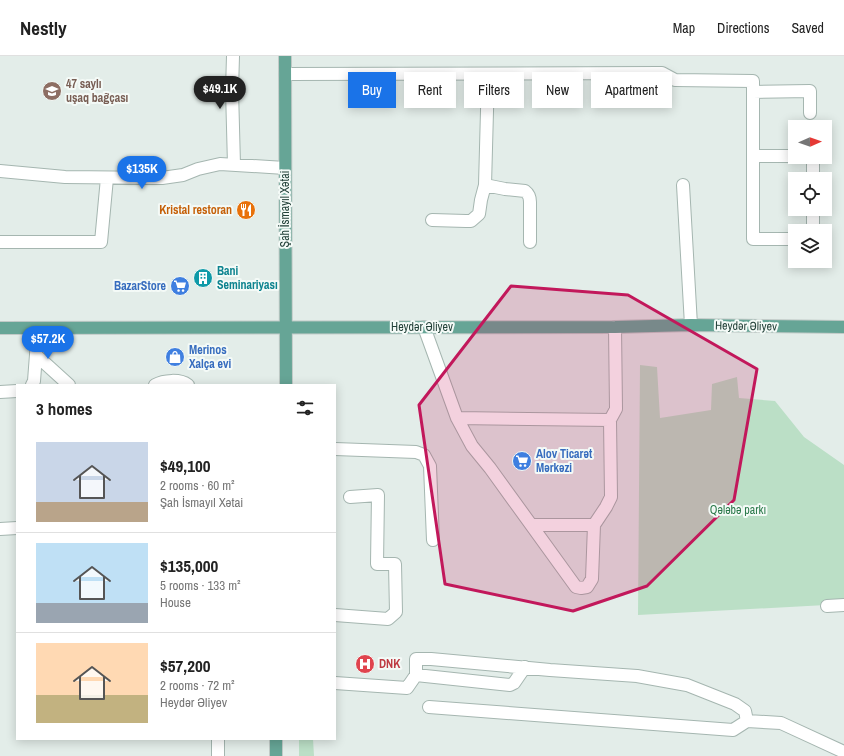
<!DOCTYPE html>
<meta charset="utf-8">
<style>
:root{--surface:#fff;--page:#f6f6f6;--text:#222;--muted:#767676;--line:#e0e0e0;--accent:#1a73e8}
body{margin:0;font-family:"Archivo Narrow",sans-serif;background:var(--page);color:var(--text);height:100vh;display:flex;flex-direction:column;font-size:15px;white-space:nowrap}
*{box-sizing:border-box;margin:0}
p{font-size:13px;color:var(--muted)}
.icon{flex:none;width:22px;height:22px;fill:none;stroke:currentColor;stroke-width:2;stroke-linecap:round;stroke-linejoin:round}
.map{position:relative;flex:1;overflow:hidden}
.side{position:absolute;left:16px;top:328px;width:320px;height:356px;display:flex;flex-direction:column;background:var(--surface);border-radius:0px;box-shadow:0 2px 10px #0003}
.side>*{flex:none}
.banner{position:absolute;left:348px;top:16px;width:380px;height:36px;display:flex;gap:8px}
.needle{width:26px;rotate:88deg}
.buttons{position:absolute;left:788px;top:64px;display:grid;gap:8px}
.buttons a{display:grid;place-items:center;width:44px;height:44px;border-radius:0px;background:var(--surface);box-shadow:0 2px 10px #0003;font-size:20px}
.price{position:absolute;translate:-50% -34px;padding:0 9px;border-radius:14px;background:var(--accent);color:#fff;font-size:13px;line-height:26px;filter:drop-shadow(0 1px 2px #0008)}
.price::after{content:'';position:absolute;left:50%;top:24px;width:12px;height:9px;margin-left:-6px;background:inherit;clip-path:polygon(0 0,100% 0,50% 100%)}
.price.current{background:#222;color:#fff}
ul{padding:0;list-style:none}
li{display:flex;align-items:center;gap:12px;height:100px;padding:0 20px}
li+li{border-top:1px solid var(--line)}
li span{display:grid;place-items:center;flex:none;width:112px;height:80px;border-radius:0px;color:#555}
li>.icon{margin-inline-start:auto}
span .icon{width:48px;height:48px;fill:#fffc;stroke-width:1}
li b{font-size:17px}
h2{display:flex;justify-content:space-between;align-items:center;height:48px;padding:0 20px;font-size:17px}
.chip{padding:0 14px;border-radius:0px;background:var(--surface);box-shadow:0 2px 10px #0003;font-size:14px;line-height:36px}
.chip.current{background:var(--accent);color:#fff}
header{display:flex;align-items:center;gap:24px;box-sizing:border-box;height:56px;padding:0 20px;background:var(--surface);border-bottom:1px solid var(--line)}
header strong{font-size:19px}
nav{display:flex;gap:22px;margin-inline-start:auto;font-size:14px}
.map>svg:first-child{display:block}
.green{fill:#bbdfc6}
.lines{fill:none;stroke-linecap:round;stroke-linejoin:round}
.minor-casing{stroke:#a5b6b0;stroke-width:14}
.major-casing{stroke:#c1cac7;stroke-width:14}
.minor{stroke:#fff;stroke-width:12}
.major{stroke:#66a596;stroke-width:12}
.marked{fill:#c2185b;fill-opacity:0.2;stroke:#c2185b;stroke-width:3;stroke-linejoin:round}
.labels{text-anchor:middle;stroke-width:4;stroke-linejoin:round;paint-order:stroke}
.education-label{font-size:12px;font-weight:bold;fill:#785e54;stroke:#f4faf7;text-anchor:start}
.street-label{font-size:12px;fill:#224038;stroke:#f4faf7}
.food-label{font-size:12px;font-weight:bold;fill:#c56008;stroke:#f4faf7;text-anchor:end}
.culture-label{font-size:12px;font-weight:bold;fill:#0d838f;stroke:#f4faf7;text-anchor:start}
.shop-label{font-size:12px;font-weight:bold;fill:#366cbe;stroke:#f4faf7;text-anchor:start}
.park-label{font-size:12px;fill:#2a794a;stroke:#f4faf7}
.health-label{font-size:12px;font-weight:bold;fill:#be3a42;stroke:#f4faf7;text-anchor:start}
</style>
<header>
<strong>Nestly</strong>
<nav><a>Map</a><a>Directions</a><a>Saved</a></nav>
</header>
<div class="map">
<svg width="844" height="700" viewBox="0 0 844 700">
<rect width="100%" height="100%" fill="#e3ede9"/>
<path class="green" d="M640 309 657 311 660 362 711 354 712 328 737 321 739 342 775 345 804 381 844 409V548L638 559Z
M299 683H313L314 700H299Z"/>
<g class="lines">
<defs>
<path id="minor" d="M233 0 232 34 234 109
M285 18 662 17 675 24 753 25V183H795
M753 36 810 35V57
M753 100H795
M0 115 65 121 162 122 183 119 198 113 220 108 285 112
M813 123V101
M485 129 505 133 525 135C529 138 530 141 530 146V186
M683 129 691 269
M432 164 466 165H471L479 158 481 144 485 129 488 18
M813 175V153
M0 186H101L107 122
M424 271 457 362 472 390 490 412 576 531 581 532 587 531 592 523 594 469 606 451 611 441 610 364 616 353 615 271
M36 299 69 329
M32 329 34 325 38 272
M155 329C164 324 180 323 188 329
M0 336 17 335
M457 362 610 364
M335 393 416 396 424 399 430 410 433 484
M532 469H594
M0 473 17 472
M827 550 844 549
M335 559 388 563 396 556 395 508H377L378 439 350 441
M416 619 510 629 514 627 525 611
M335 627 407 632 416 619V603H431L550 614 637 620 687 629 735 648 745 655 747 665 733 674 429 651
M747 665 781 667 844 696
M218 683V700"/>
<path id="major" d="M285 0 286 329
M0 272 615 271 691 269 844 271
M276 700V683"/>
</defs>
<use href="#minor" class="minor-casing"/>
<use href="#major" class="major-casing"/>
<use href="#minor" class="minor"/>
<use href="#major" class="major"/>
</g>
<path class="marked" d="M511 230 628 239 757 313 734 444 647 530 573 555 445 528 419 349Z"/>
<defs>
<symbol id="school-disc" viewBox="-11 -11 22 22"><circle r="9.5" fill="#8d6e63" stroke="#f4faf7"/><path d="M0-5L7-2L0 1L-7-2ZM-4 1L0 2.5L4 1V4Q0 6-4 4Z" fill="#fff"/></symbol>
<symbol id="restaurant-disc" viewBox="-11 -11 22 22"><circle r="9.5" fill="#e8710a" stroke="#f4faf7"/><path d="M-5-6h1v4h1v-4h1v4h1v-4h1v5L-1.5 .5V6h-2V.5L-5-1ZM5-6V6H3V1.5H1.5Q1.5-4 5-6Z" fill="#fff"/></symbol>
<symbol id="building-disc" viewBox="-11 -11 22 22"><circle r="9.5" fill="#0f9aa8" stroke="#f4faf7"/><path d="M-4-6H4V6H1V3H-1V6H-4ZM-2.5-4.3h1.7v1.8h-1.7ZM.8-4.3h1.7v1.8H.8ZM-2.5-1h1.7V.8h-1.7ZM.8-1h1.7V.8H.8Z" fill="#fff"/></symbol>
<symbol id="supermarket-disc" viewBox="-11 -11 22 22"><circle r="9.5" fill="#3f7fe0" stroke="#f4faf7"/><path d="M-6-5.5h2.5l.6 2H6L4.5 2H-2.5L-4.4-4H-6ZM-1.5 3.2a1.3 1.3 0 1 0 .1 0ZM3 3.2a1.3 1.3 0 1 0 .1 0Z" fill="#fff"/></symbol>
<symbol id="shop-disc" viewBox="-11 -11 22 22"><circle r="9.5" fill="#3f7fe0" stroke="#f4faf7"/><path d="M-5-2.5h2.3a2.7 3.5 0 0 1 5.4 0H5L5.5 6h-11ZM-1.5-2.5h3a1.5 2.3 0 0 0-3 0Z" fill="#fff"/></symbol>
<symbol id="hospital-disc" viewBox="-11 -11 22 22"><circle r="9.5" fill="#e0444e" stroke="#f4faf7"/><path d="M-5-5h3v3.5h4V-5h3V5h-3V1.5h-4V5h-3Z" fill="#fff"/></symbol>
</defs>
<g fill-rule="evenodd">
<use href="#school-disc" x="41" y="24" width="22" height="22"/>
<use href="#restaurant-disc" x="235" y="143" width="22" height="22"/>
<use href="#building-disc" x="192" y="211" width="22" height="22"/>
<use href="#supermarket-disc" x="169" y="219" width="22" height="22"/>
<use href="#shop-disc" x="164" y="290" width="22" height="22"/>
<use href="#supermarket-disc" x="511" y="394" width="22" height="22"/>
<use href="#hospital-disc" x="354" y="597" width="22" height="22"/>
</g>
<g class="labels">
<g class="education-label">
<text x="66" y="32">47 saylı<tspan x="66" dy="14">uşaq bağçası</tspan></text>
</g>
<g class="street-label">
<text transform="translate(285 153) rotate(-90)" y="4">Şah İsmayıl Xətai</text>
<text transform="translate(746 270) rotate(1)" y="4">Heydər Əliyev</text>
<text x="422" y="275">Heydər Əliyev</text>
</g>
<g class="food-label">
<text x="232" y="158">Kristal restoran</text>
</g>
<g class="culture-label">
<text x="217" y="219">Bani<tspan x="217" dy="14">Seminariyası</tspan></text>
</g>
<g class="shop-label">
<text x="166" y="234" text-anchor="end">BazarStore</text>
<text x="189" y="298">Merinos<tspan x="189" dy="14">Xalça evi</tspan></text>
<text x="536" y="402">Alov Ticarət<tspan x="536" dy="14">Mərkəzi</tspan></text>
</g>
<g class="park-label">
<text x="738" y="458">Qələbə parkı</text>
</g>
<g class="health-label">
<text x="379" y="612">DNK</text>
</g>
</g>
</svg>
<div class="buttons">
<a><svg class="needle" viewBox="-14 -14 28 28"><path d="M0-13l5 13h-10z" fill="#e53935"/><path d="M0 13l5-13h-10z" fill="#767676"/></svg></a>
<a><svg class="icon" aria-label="locate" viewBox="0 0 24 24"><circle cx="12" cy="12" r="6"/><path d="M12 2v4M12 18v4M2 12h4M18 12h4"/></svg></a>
<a><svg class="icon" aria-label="layers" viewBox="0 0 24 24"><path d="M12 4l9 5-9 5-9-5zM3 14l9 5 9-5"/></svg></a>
</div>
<b class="price current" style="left:220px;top:54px">$49.1K</b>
<b class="price" style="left:142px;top:134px">$135K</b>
<b class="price" style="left:48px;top:304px">$57.2K</b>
<div class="banner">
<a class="chip current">Buy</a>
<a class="chip">Rent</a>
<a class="chip">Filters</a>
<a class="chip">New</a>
<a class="chip">Apartment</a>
</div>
<section class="side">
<h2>3 homes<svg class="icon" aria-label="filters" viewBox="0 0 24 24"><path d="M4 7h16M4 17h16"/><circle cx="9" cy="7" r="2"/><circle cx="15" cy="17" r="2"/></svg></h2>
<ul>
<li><span style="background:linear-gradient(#c9d6e8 75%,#b9a48a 0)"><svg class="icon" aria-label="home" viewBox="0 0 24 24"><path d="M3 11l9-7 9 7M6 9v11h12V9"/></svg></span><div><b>$49,100</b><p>2 rooms · 60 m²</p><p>Şah İsmayıl Xətai</p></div></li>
<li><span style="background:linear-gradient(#bfe0f5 75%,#9aa5b1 0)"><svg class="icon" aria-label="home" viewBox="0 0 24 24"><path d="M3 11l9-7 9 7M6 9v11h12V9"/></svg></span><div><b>$135,000</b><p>5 rooms · 133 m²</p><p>House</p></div></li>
<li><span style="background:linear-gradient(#ffd9b3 65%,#c2b280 0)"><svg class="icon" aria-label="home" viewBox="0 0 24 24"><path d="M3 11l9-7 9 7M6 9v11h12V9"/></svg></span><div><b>$57,200</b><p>2 rooms · 72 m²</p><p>Heydər Əliyev</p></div></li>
</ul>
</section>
</div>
